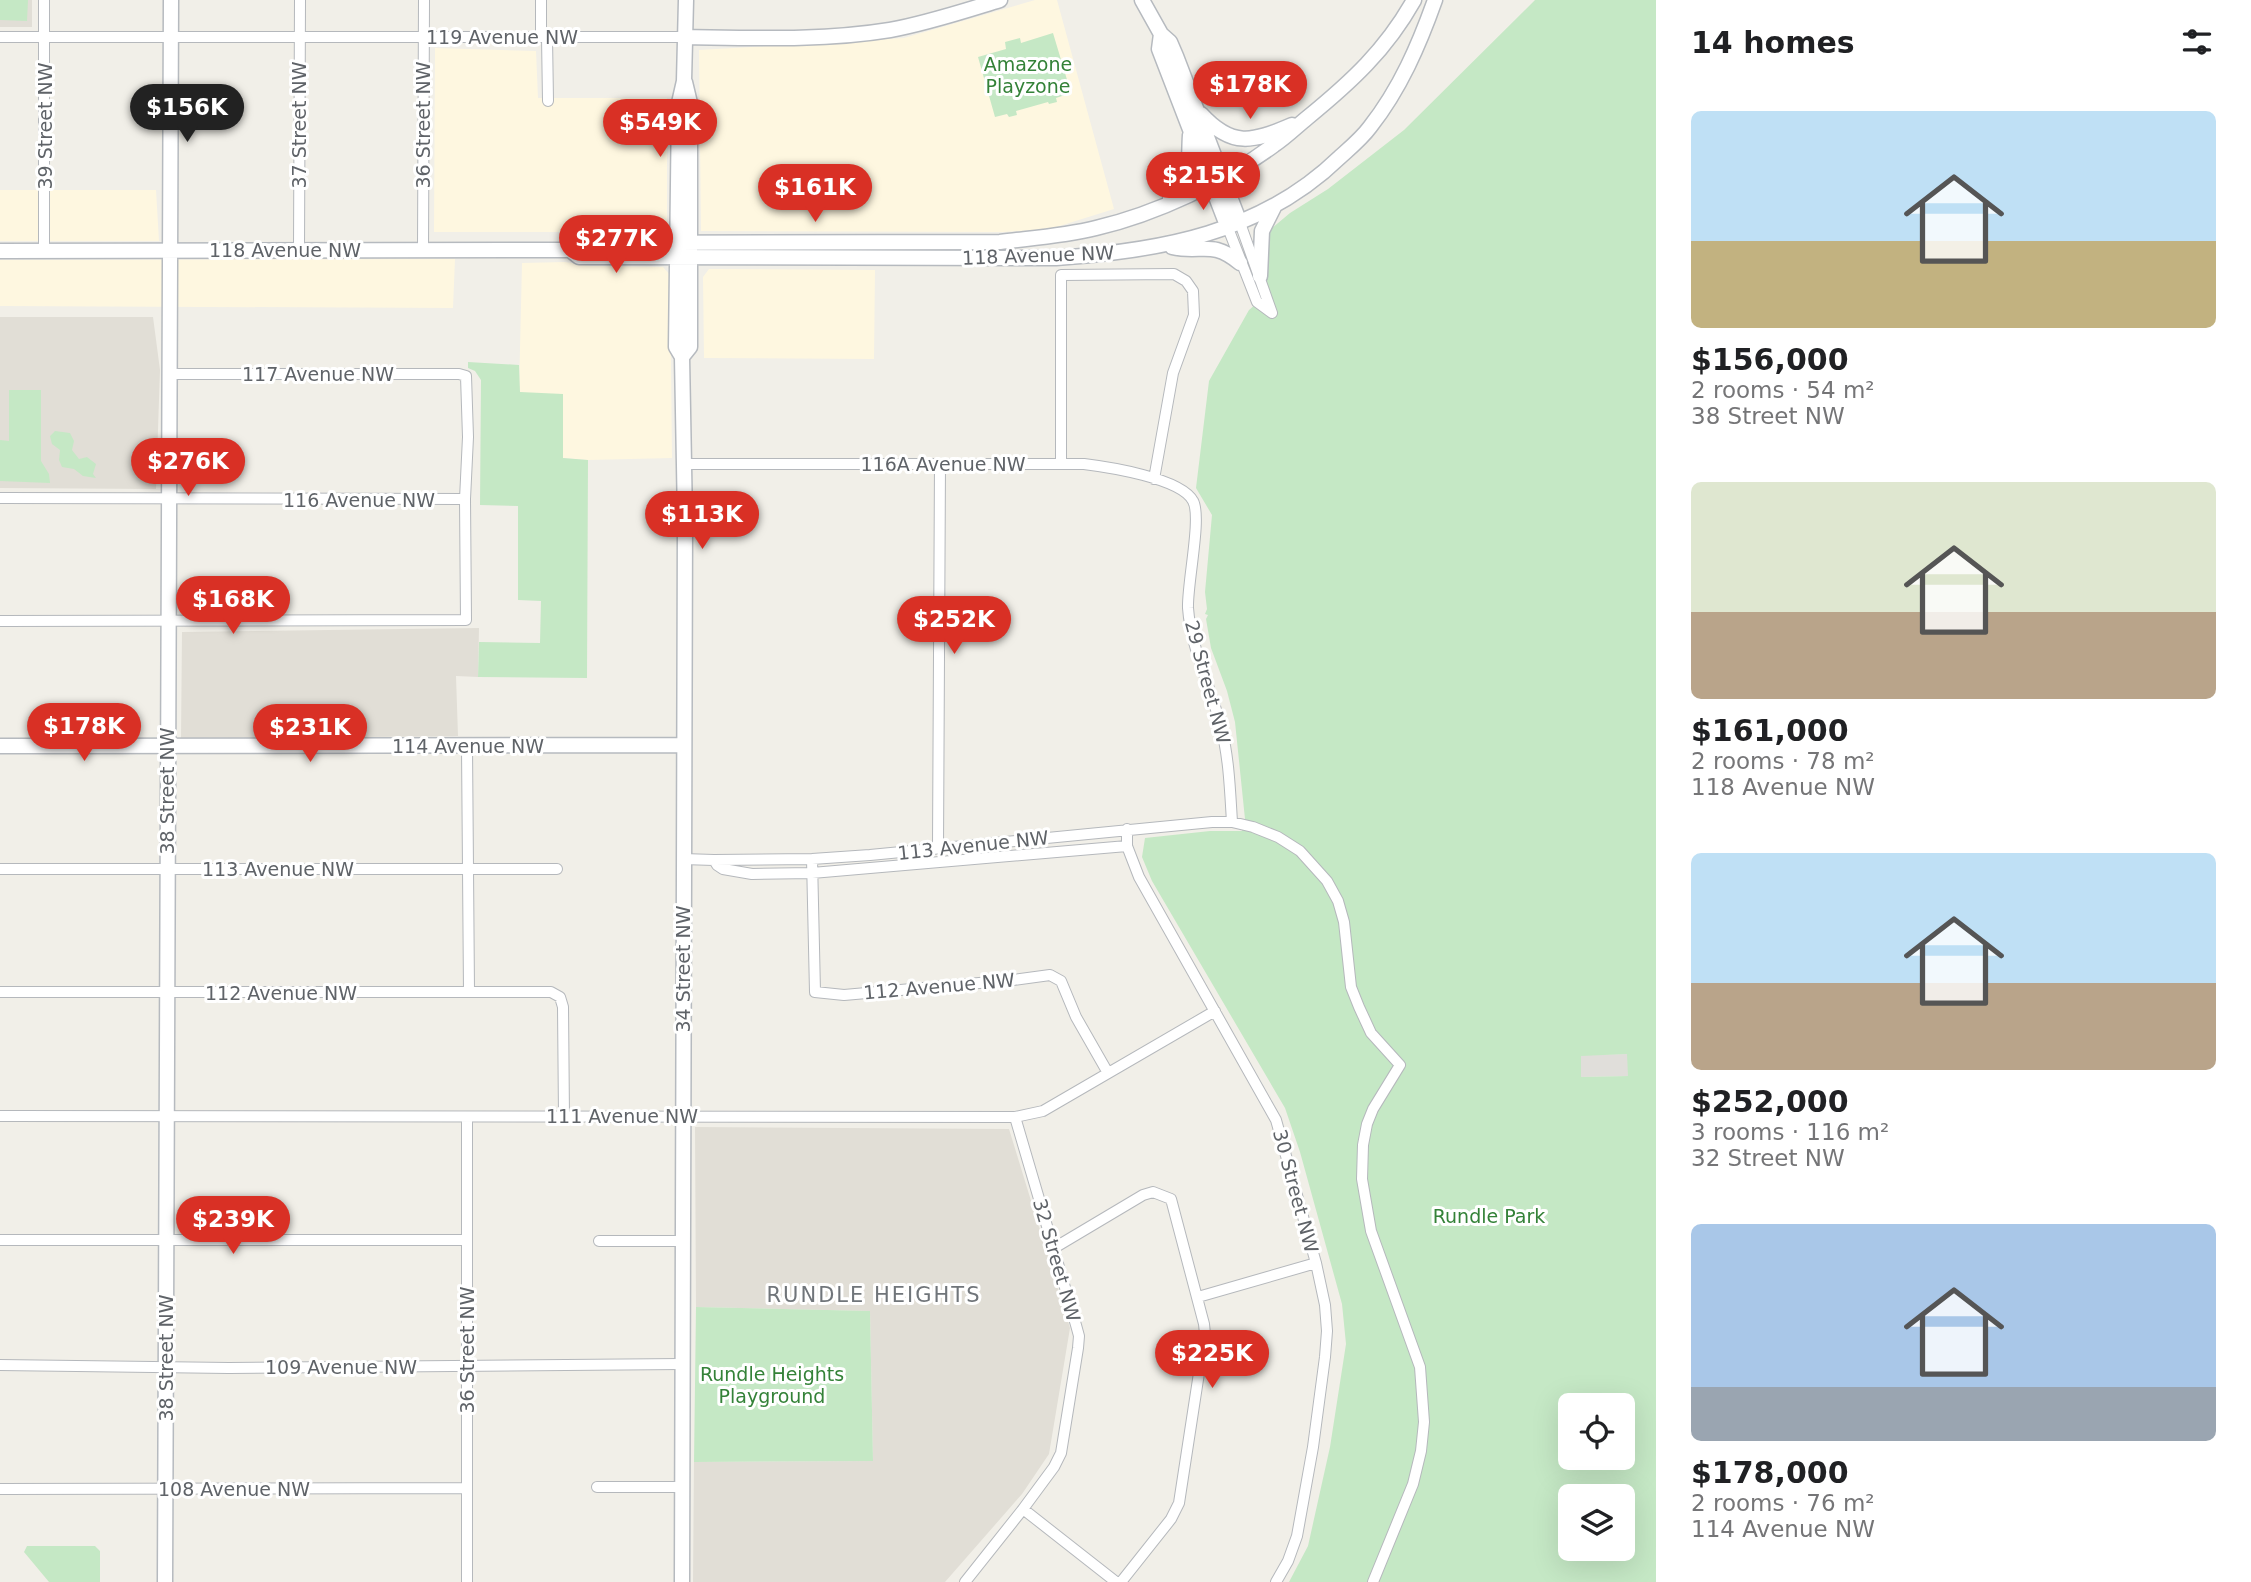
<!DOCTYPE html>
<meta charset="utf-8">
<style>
:root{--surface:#fff;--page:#f2f2f2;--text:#202124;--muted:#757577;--accent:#d93025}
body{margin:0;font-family:"DejaVu Sans",sans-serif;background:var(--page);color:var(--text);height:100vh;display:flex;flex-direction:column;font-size:26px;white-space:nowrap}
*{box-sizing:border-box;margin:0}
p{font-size:23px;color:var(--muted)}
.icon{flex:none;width:38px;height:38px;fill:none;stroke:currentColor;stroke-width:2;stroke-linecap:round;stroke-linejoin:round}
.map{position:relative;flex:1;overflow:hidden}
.side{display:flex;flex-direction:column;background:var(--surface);width:595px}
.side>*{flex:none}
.fabs{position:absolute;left:1558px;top:1393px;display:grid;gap:14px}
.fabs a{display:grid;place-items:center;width:77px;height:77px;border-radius:10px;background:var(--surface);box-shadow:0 7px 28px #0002;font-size:35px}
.price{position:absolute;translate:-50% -60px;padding:0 16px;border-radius:24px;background:var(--accent);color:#fff;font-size:23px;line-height:46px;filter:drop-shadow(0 2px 4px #0008)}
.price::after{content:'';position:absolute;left:50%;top:42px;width:21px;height:16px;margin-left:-10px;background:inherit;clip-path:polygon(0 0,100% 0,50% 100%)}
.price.active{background:#222;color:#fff}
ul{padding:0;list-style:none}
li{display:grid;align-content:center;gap:14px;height:371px;padding:0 35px}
li span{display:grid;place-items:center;height:217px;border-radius:10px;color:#555}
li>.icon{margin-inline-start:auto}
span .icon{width:126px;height:126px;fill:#fffc;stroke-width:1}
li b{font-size:30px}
h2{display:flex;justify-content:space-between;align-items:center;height:84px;padding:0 35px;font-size:30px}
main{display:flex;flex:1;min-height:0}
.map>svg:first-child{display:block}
.commercial{fill:#fef7e0}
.industrial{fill:#e0deda}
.education{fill:#e1ded6}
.green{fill:#c5e8c5;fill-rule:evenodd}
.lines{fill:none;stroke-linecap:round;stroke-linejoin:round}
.street-casing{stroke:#b5b8bc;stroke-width:12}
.secondary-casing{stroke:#b6babf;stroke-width:17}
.street{stroke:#fff;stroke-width:10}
.secondary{stroke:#fff;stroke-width:14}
.labels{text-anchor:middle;stroke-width:6;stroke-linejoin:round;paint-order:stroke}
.street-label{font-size:19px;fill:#5f6368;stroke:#fff}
.park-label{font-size:19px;fill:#348238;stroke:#fff}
.neighbourhood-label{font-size:21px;letter-spacing:2px;fill:#70757a;stroke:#fff}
</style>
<main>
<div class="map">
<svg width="1656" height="1582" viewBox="0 0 1656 1582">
<rect width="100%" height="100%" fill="#f1efe8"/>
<path class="commercial" d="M1035 0H1057L1114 209 1050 229 1003 232 701 231 699 50 904 38Z
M435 48 536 51 538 98H667V232H434Z
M0 190H156L159 241H0Z
M455 259 453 308 0 306V260Z
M565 262 591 266 663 267 670 275 672 458 588 460 563 458 519 392 522 263Z
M709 269 875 270 874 359 704 358 703 277Z"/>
<path class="industrial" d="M1628 1054V1076L1581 1077 1580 1055Z"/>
<path class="education" d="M0 0H32V27H0Z
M0 317H153L160 370 156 489 0 488Z
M479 628 478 677 456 676 458 736 181 739 182 632Z
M695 1127 1009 1129 1070 1328 1049 1454 1022 1494 945 1582H693L694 1462 873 1461 870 1311 696 1307Z"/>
<path class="green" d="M0 0H28L27 21 0 20Z
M1535 0H1656V1582H1289L1308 1546 1330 1447 1346 1344 1342 1304 1300 1152 1285 1108 1152 881 1142 857 1145 838 1210 831H1242L1245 819 1235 722 1227 691 1211 648 1206 619 1208 615 1205 614 1207 609 1205 592 1212 515 1196 488 1209 381 1249 310 1264 297 1266 233 1290 213 1328 189 1404 130ZM1627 1054 1628 1076 1581 1077V1056ZM1570 1405H1622V1458H1570ZM1570 1496H1622V1549H1570Z
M1053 33 1071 93 1056 98 1057 102 1049 104 1048 102 1016 111 1017 115 1009 117 1007 114 995 117 978 57 1006 49 1005 42 1020 38 1021 43Z
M468 362 519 365 520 392 563 394V458L588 460 587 678 478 677 479 642 540 643 541 601 518 600V506L480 505 481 380 475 371 468 368Z
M9 390H41V461L49 474 50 483 0 481V440L9 441Z
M55 431 70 433 74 441 72 450 79 459 87 457 96 464 93 474 96 478 83 476 74 469 62 467 59 460 60 450 52 444 50 436Z
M696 1307 870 1311 873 1461 694 1462Z
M27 1546H95L100 1551V1582H49L24 1552Z"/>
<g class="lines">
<defs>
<path id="street" d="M0 37H685
M541 37V0
M547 37 548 101
M1228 228 1257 302 1272 313 1240 223
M299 250 300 0
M423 250 424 0
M44 251V0
M684 464H1084C1108 467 1181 478 1193 501 1202 517 1187 584 1188 608 1191 649 1211 687 1221 727 1229 758 1230 790 1232 822
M1061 464V275L1174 274 1186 281 1193 291 1194 315 1173 373 1154 479
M0 498 465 499
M0 621 466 620 465 499 468 437 466 376 459 374H171
M467 747 469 991
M1127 829V846L1139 877 1276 1120 1316 1263 1325 1305 1327 1331 1325 1357 1313 1447 1297 1536 1288 1561 1276 1582
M1127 846 812 873 752 874 723 869 717 865 714 860 812 859 870 855 1212 822H1232L1253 827 1278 837 1300 851 1327 881 1338 901 1344 922 1351 987 1359 1007 1371 1033 1400 1065 1373 1109 1367 1124 1363 1145 1362 1179 1371 1231 1420 1367 1424 1422 1421 1451 1413 1484 1373 1582
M938 847 940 464
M683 859 714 860
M812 859 815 992 844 995 1013 980 1050 975 1061 981 1076 1017 1108 1073
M0 869H557
M0 992H551L560 997 563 1007 564 1117
M0 1116 1015 1117 1043 1111 1215 1011
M467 1117V1582
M0 1240H467
M599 1241H682
M1054 1248 1143 1195 1153 1192 1171 1199 1204 1324 1205 1334 1179 1503 1171 1519 1121 1582
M1198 1297 1316 1263
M0 1365 229 1368 682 1364
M597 1487H682
M0 1489 467 1488
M1023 1509 1116 1582
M965 1582 1023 1509 1054 1467 1061 1453 1078 1348 1079 1336 1076 1325 1015 1117"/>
<path id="secondary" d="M1142 0 1161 34 1170 42 1176 56 1240 223
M1161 34 1159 49 1228 228
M685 37C753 38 823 41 890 30 928 23 964 11 1000 0
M1201 114C1232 148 1252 142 1292 125
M1170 199C1193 180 1188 163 1190 135
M1172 247C1202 254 1211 239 1240 263
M570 250 579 257H597L1056 258C1161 251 1262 233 1340 157 1350 148 1362 138 1370 127 1400 89 1419 45 1435 0
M0 251 570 250 582 243 1000 242C1032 238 1064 236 1096 228 1156 214 1224 182 1274 145 1286 137 1296 127 1307 118 1351 82 1386 50 1414 0
M1260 276 1262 231 1274 207
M682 357 690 347V103L685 82
M0 746 683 745
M165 1582 171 0
M682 1582 685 519 682 357 676 347 679 103 684 81 686 0"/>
</defs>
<use href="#street" class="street-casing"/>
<use href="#secondary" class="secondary-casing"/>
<use href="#street" class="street"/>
<use href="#secondary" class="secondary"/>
</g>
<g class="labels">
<g class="street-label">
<text x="502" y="44">119 Avenue NW</text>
<text transform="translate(299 125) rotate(-90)" y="7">37 Street NW</text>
<text transform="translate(423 125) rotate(-90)" y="7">36 Street NW</text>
<text transform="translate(45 126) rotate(-90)" y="7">39 Street NW</text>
<text x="285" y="257">118 Avenue NW</text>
<text transform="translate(1038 255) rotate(-2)" y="7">118 Avenue NW</text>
<text x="318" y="381">117 Avenue NW</text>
<text x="943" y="471">116A Avenue NW</text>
<text x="359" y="507">116 Avenue NW</text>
<text transform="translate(1208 682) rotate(75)" y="7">29 Street NW</text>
<text x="468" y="753">114 Avenue NW</text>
<text transform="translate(167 791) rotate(-90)" y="7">38 Street NW</text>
<text transform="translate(973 845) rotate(-6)" y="7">113 Avenue NW</text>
<text x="278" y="876">113 Avenue NW</text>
<text transform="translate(683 969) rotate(-90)" y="7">34 Street NW</text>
<text transform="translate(939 986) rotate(-5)" y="7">112 Avenue NW</text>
<text x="281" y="1000">112 Avenue NW</text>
<text x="622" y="1123">111 Avenue NW</text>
<text transform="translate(1296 1191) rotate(75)" y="7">30 Street NW</text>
<text transform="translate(1057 1260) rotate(74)" y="7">32 Street NW</text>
<text transform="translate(467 1350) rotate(-90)" y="7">36 Street NW</text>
<text transform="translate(166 1358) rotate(-90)" y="7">38 Street NW</text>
<text x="341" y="1374">109 Avenue NW</text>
<text x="234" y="1496">108 Avenue NW</text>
</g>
<g class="park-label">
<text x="1028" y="71">Amazone<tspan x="1028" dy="22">Playzone</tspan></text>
<text x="1489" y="1223">Rundle Park</text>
<text x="772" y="1381">Rundle Heights<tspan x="772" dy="22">Playground</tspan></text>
</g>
<g class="neighbourhood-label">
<text x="874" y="1302">RUNDLE HEIGHTS</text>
</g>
</g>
</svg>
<div class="fabs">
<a><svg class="icon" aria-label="locate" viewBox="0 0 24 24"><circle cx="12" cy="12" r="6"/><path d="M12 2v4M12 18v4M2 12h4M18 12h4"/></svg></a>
<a><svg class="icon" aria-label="layers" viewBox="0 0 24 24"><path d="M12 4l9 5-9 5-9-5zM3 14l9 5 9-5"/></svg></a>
</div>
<b class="price" style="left:1250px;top:121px">$178K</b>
<b class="price active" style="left:187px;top:144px">$156K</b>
<b class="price" style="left:660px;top:159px">$549K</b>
<b class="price" style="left:1203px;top:212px">$215K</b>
<b class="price" style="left:815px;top:224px">$161K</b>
<b class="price" style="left:616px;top:275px">$277K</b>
<b class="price" style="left:188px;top:498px">$276K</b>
<b class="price" style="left:702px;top:551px">$113K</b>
<b class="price" style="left:233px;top:636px">$168K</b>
<b class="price" style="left:954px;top:656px">$252K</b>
<b class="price" style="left:84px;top:763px">$178K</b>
<b class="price" style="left:310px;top:764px">$231K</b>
<b class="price" style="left:233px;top:1256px">$239K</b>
<b class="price" style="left:1212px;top:1390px">$225K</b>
</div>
<section class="side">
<h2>14 homes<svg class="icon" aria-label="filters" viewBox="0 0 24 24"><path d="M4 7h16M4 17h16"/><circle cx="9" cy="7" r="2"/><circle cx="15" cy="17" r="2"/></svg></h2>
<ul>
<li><span style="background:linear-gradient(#bfe0f5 60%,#c2b280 0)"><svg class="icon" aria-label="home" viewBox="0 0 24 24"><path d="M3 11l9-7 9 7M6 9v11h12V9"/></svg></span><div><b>$156,000</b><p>2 rooms · 54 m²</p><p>38 Street NW</p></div></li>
<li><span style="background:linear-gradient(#dfe7d0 60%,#b9a48a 0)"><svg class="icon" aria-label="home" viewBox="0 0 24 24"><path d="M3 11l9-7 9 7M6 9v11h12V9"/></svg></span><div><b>$161,000</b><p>2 rooms · 78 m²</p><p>118 Avenue NW</p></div></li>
<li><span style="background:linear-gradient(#bfe0f5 60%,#b9a48a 0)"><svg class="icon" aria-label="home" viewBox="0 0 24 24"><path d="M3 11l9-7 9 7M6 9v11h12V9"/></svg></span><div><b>$252,000</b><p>3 rooms · 116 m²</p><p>32 Street NW</p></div></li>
<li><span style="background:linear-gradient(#a9c7e8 75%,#9aa5b1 0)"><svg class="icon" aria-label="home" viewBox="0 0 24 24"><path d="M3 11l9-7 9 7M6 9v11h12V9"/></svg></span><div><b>$178,000</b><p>2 rooms · 76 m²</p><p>114 Avenue NW</p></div></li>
</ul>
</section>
</main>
